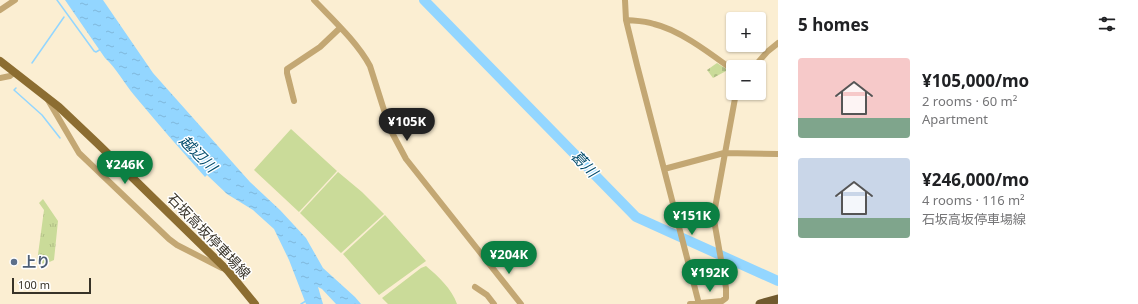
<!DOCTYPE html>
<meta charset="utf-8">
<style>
:root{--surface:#fff;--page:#f6f6f6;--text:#202124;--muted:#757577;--accent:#0b8043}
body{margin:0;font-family:"Noto Sans","Noto Sans JP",sans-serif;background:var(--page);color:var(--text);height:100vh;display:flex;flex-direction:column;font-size:15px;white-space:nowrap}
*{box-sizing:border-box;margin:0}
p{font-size:13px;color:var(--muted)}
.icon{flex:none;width:22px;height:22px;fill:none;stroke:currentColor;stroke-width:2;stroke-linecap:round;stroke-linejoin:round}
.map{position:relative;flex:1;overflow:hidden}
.drawer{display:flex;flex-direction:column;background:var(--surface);width:360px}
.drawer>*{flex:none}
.tools{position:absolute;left:726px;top:12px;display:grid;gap:8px}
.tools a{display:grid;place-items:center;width:40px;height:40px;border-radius:4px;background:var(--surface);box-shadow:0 1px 3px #0004;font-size:20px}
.scale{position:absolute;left:12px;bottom:10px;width:79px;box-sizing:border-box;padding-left:4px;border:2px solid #373227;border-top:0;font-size:11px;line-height:14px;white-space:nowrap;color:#373227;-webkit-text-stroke:3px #fff;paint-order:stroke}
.price{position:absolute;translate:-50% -34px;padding:0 9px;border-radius:14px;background:var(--accent);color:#fff;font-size:13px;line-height:26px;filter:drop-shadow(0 1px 2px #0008)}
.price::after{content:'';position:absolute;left:50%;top:24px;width:12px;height:9px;margin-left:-6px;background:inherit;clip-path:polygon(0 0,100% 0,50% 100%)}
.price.active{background:#222;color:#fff}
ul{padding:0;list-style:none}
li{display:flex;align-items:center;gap:12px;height:100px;padding:0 20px}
li span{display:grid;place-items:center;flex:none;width:112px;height:80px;border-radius:4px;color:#555}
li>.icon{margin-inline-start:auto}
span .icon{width:48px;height:48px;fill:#fffc;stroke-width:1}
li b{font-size:17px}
h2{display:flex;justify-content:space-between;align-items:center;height:48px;padding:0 20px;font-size:17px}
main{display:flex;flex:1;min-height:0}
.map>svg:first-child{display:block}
.grass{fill:url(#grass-tufts)}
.cemetery{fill:url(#cemetery-stones)}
.pitch{fill:#cadb99}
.water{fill:url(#water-ripples)}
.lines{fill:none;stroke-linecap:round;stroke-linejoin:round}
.stream{stroke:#93d6ff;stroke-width:1.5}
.river{stroke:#93d6ff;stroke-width:10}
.minor{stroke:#c3a773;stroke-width:6}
.major{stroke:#8c6d31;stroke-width:8}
.highway{stroke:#715a2e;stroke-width:9}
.service-dot{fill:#5c6f8a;stroke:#fff;stroke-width:1.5}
.labels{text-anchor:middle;stroke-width:3;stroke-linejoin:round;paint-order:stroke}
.street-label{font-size:14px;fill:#373227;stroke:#fff}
.service-label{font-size:14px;font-weight:bold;fill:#4e5e75;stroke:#fff;text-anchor:start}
.water-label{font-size:15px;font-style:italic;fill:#014b6c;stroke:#fff}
</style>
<main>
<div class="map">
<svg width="778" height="304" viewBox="0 0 778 304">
<defs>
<pattern id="grass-tufts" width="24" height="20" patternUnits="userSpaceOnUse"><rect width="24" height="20" fill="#cadb99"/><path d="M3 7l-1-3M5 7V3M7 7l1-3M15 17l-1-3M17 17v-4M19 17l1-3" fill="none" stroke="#aebc84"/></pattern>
<pattern id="cemetery-stones" width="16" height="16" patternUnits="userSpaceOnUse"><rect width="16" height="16" fill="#cadb99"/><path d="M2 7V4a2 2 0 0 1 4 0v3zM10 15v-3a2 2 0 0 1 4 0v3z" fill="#aebc84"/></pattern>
<pattern id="water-ripples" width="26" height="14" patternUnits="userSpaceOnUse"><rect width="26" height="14" fill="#93d6ff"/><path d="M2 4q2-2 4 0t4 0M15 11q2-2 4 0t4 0" fill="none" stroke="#7fb8db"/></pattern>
</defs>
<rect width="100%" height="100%" fill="#fbeed2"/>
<path class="grass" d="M43 199 58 221 54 260 45 264 37 262 44 210 39 203Z"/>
<path class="cemetery" d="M717 63 728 70 713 78 707 70Z"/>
<path class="pitch" d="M291 129 337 171 299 212 254 170Z
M338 172 362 192 384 214 341 253 300 213Z
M385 215 426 261 379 295 343 254Z
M426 266C438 276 452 289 457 304H388L382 298 421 268Z"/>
<path class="water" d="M65 0H103L153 73 250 182 280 210 306 238 323 268 355 297 361 304H336L322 289 318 287 323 304H306L289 260 274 229 253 210 227 194 207 175 205 177C181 150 157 123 134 95 124 83 117 69 105 58Z"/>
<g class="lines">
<path class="stream" d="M57 0 94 51 96 52 101 49
M32 63 64 17
M16 88 14 90 42 115 60 138
M301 304 306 301"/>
<path class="river" d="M424 0 636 217 778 281"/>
<path class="minor" d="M314 0C333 20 357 42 370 66L390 129 406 159 521 304
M625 0 626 20 637 65 699 304
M0 10 15 0
M626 20C636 21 645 21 654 24 680 30 711 54 733 70
M754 67 767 52 778 43
M0 78 10 76 15 72
M48 100 79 153 169 239 177 245 222 268
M294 101 287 73V69L320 47 340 28
M664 169 724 153 778 154
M475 287 487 295 494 304
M690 304 722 301 726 298V288L714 220 715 208 736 93"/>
<path class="major" d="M0 61 59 107 98 144 228 271 255 304"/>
<path class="highway" d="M760 304 778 299"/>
</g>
<circle class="service-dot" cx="14" cy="262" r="4"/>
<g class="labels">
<g class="street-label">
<text transform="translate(209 236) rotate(46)" y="5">石坂高坂停車場線</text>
</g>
<g class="service-label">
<text x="22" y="267">上り</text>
</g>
<g class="water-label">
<text transform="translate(198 154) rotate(45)" y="5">越辺川</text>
<text transform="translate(584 164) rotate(46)" y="5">葛川</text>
</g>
</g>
</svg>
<div class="tools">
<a>+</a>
<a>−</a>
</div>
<div class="scale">100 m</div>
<b class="price active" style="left:407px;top:142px">¥105K</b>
<b class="price" style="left:125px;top:185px">¥246K</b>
<b class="price" style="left:692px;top:236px">¥151K</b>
<b class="price" style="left:509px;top:275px">¥204K</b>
<b class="price" style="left:710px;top:293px">¥192K</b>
</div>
<section class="drawer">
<h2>5 homes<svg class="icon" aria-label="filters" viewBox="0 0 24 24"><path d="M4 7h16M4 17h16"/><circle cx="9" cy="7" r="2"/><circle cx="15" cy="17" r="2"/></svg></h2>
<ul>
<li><span style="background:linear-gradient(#f6c9c9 75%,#7fa58c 0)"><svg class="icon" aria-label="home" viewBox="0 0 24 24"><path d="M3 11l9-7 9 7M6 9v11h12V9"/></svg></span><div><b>¥105,000/mo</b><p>2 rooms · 60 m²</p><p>Apartment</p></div></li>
<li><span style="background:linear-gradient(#c9d6e8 75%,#7fa58c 0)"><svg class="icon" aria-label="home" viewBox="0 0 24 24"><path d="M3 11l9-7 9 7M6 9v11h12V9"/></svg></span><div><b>¥246,000/mo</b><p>4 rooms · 116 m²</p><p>石坂高坂停車場線</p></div></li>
</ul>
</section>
</main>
